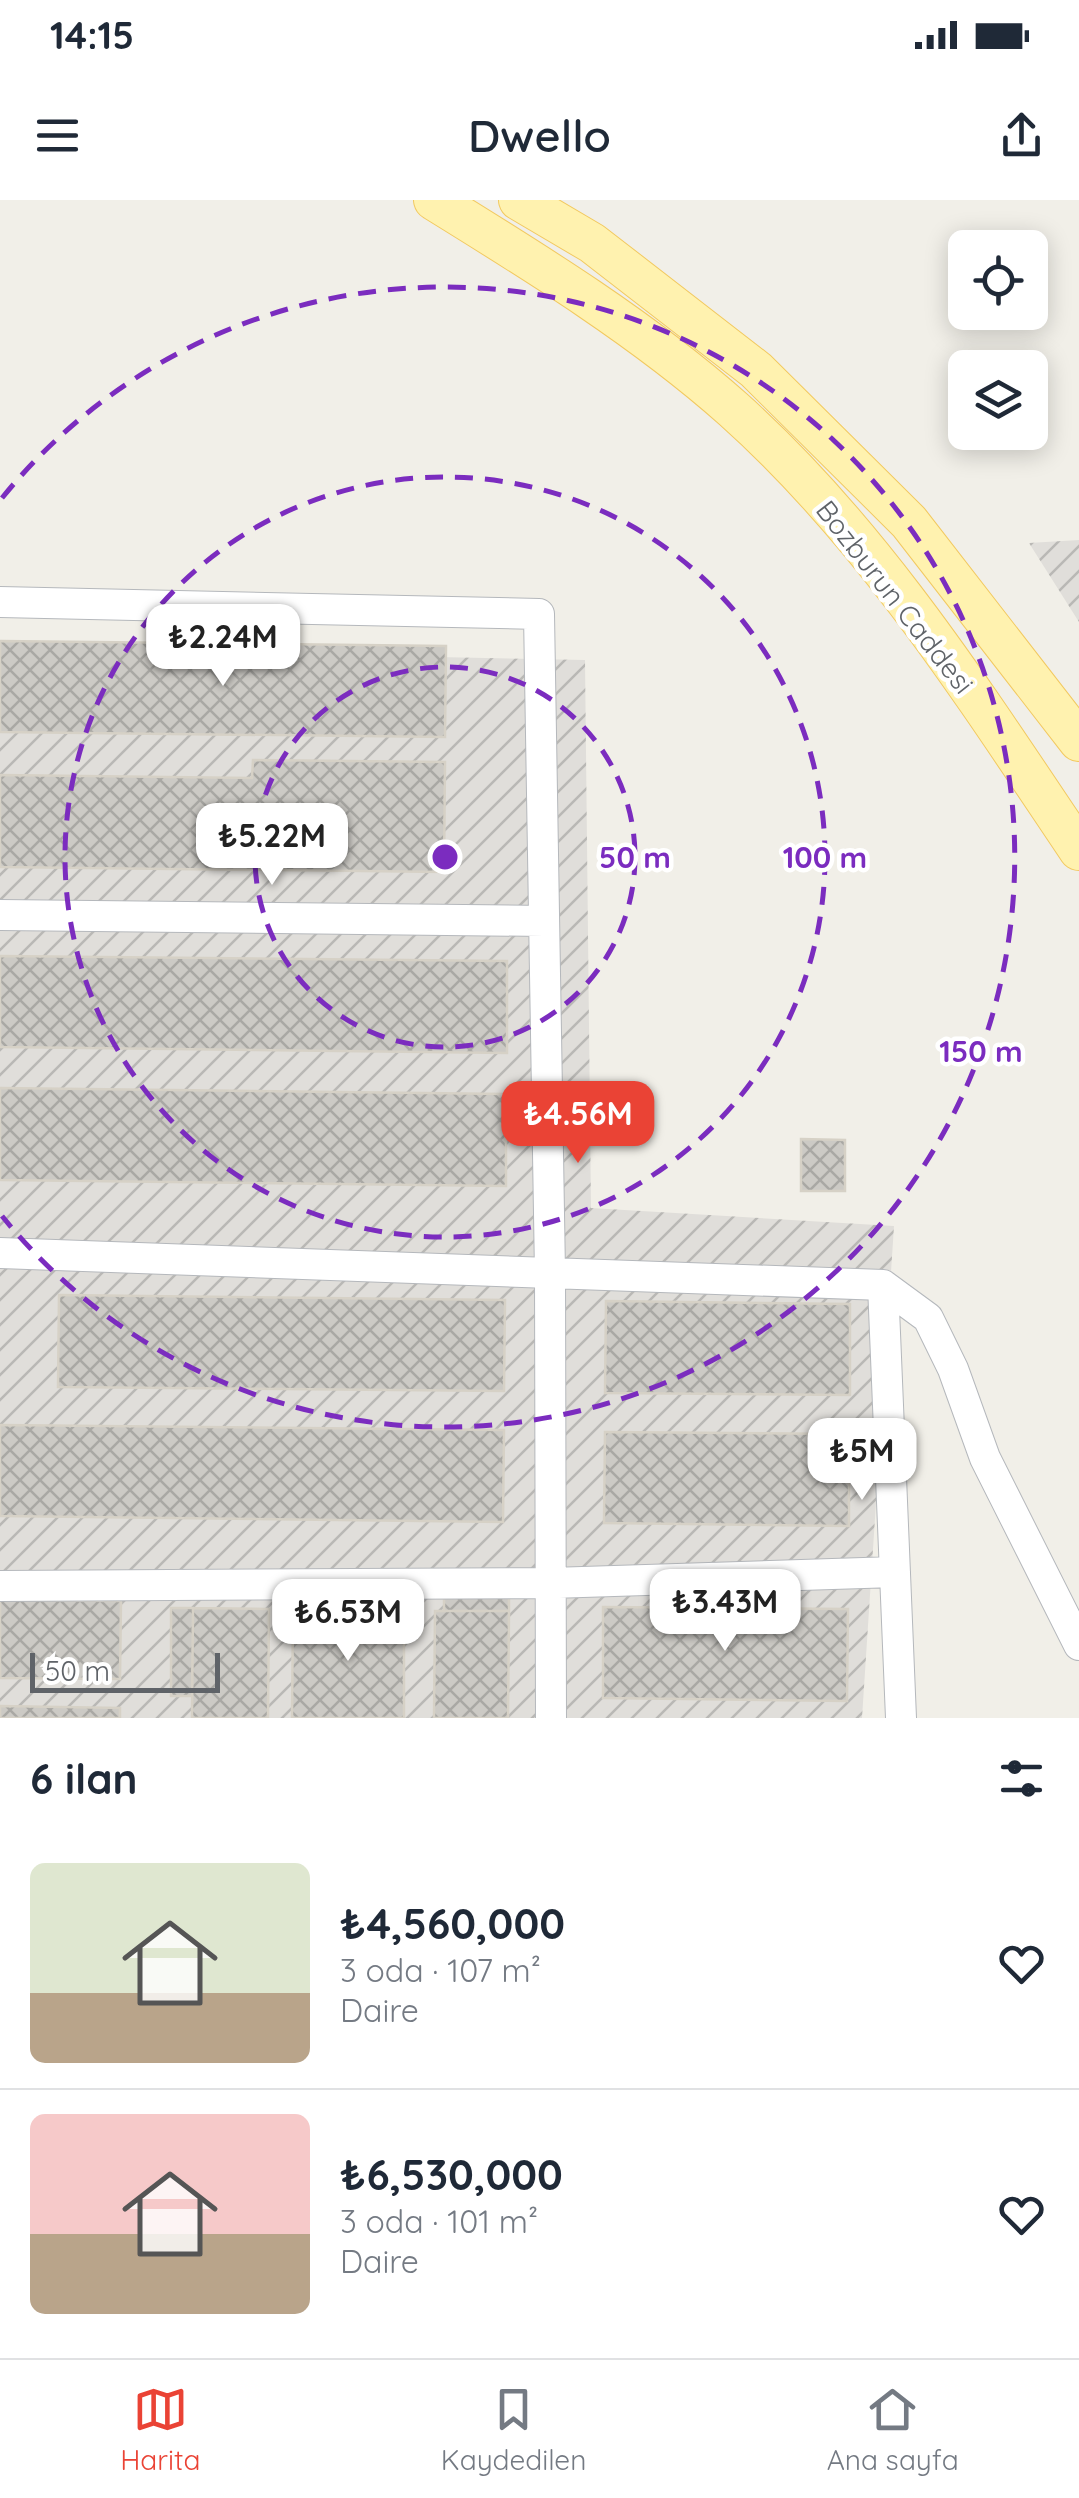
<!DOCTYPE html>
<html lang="tr">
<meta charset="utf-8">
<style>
:root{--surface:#fff;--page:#f6f6f7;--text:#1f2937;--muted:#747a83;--line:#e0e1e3;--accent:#ea4335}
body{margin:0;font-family:Quicksand,sans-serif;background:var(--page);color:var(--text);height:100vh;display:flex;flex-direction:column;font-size:38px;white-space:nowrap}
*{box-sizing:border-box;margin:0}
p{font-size:32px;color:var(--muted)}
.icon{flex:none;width:55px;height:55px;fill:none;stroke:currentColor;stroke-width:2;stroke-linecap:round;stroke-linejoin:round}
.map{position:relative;height:1518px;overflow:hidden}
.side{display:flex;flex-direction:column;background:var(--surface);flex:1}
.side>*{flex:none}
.tools{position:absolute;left:948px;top:30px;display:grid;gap:20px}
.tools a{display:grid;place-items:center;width:100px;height:100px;border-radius:15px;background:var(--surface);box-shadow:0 5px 25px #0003;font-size:50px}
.scale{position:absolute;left:30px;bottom:25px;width:190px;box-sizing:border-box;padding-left:10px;border:5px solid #5f6368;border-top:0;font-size:28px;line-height:35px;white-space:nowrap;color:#5f6368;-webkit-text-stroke:8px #fff;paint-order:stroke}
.price{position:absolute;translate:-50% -85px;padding:0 22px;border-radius:20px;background:#fff;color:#222;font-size:32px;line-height:65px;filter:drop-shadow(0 2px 5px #0008)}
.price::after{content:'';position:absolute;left:50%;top:60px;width:30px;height:22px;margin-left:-15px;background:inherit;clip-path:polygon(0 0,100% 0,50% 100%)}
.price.selected{background:var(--accent);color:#fff}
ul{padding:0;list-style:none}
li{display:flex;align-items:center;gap:30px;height:250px;padding:0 30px}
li+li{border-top:2px solid var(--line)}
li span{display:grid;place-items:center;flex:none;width:280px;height:200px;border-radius:15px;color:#555}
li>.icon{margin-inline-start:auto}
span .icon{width:120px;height:120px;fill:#fffc;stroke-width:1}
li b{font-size:42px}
h2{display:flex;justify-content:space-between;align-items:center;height:120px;padding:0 30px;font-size:42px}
.status{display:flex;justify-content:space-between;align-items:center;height:70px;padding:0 50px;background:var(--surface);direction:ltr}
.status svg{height:28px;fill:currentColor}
header{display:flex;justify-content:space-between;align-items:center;height:130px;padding:0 30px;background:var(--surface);font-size:45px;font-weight:600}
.dock{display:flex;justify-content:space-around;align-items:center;height:140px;border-top:2px solid var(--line);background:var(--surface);font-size:28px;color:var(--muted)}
.dock a{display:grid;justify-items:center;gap:5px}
.dock .selected{color:var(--accent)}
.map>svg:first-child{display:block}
.industrial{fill:url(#industrial-furrows)}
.building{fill:url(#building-cross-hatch);stroke:#d6d1c6;stroke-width:2.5}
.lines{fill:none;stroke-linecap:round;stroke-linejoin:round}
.minor-casing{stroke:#b5b8bc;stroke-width:32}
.major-casing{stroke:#f2c960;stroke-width:42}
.minor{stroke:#fff;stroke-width:30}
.major{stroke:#fff2af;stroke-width:40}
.ring{fill:none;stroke:#7b2cbf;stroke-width:5;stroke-dasharray:18 12}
.labels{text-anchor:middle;stroke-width:9;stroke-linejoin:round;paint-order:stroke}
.street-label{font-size:28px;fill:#5f6368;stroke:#fff}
.centre{fill:#7b2cbf;stroke:#fff;stroke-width:5}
.ring-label{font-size:30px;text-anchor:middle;font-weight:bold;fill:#7b2cbf;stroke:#fff;stroke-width:9;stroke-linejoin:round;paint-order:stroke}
</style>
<div class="status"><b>14:15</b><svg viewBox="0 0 49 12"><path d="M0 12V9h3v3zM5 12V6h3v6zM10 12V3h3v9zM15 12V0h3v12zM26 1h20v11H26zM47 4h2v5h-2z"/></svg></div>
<header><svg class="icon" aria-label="menu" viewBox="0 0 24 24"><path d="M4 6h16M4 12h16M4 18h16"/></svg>Dwello<svg class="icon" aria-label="share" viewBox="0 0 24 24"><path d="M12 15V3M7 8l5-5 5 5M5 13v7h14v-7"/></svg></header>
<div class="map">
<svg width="1079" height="1518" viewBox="0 0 1079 1518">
<defs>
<pattern id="industrial-furrows" width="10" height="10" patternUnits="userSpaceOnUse" patternTransform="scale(2.5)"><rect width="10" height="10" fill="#e0deda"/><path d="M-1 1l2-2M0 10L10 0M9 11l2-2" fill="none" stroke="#b9b8b5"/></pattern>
<pattern id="building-cross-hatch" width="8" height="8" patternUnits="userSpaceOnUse" patternTransform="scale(2.5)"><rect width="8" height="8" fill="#cccac5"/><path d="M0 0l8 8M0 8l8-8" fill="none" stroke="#a9a8a4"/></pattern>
</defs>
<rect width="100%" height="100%" fill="#f1efe8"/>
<path class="industrial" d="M1079 340V422L1029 343Z
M0 448 585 460 591 1008 894 1026 862 1518H0Z"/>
<path class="building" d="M0 441 446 446 445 537 0 532Z
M253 560 445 562 444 672 0 667V575L252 578Z
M0 756 507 761V853L0 847Z
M0 888 506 894V986L0 980Z
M801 939 845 940V991H801Z
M59 1095 505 1100 504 1191 58 1187Z
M606 1101 850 1104V1195L605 1193Z
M0 1225 504 1230 503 1322 0 1316Z
M605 1232 849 1234V1326L604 1323Z
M444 1390H509V1411H444Z
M0 1400 121 1401 120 1479 0 1478Z
M603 1407 848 1409 847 1501 603 1498Z
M171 1408H193L192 1496H171Z
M193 1408 269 1409 268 1518H192Z
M293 1409 404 1410V1518H292Z
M435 1411H509L508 1518H434Z
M0 1506 120 1508V1518H0Z"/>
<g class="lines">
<defs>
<path id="minor" d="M0 402 539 414 550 1073 551 1518
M0 715 544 721
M0 1053 883 1085 928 1118 953 1169 985 1258 1079 1445
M883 1085 901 1518
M0 1386 551 1383 895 1372"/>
<path id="major" d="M434 0C536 63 643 129 733 209 872 333 976 497 1079 650
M519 0 592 43 756 170 909 322 1079 541"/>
</defs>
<use href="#minor" class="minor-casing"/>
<use href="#major" class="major-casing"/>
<use href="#minor" class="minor"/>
<use href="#major" class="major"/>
</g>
<g class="ring">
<circle cx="445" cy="657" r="190"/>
<circle cx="445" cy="657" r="380"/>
<path d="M2 298A570 570 0 1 1 2 1016"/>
</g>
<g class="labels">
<g class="street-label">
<text transform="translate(895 397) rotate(52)" y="10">Bozburun Caddesi</text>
</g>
</g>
<circle cx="445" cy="657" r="15" class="centre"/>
<g class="ring-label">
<text x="635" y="668">50 m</text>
<text x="825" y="668">100 m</text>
<text x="981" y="862">150 m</text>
</g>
</svg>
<div class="tools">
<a><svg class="icon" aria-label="locate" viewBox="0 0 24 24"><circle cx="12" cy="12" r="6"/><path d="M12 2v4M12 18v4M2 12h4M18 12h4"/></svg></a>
<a><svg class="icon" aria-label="layers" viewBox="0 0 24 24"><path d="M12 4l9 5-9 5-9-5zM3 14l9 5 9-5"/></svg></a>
</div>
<div class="scale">50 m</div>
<b class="price" style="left:223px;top:489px">₺2.24M</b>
<b class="price" style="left:272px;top:688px">₺5.22M</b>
<b class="price selected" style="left:578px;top:966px">₺4.56M</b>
<b class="price" style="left:862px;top:1303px">₺5M</b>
<b class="price" style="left:725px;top:1454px">₺3.43M</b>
<b class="price" style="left:348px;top:1464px">₺6.53M</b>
</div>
<section class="side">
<h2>6 ilan<svg class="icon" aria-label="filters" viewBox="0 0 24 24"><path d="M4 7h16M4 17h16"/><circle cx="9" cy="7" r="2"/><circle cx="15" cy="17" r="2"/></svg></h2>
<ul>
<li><span style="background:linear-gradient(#dfe7d0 65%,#b9a48a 0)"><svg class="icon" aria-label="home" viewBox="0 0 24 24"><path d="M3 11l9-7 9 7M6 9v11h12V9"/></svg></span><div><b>₺4,560,000</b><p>3 oda · 107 m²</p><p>Daire</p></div><svg class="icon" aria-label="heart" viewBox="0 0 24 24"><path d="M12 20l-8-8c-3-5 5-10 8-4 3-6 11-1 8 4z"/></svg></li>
<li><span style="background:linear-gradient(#f6c9c9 60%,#b9a48a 0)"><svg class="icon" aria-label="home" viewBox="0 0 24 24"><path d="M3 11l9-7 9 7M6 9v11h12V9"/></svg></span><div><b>₺6,530,000</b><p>3 oda · 101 m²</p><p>Daire</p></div><svg class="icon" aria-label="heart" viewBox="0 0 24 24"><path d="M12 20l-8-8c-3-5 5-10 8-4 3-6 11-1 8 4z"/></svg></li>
</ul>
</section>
<nav class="dock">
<a class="selected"><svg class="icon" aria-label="map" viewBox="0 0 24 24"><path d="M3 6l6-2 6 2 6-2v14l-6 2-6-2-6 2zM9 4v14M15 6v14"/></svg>Harita</a>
<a><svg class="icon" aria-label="saved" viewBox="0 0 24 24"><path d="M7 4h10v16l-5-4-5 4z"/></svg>Kaydedilen</a>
<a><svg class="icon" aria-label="home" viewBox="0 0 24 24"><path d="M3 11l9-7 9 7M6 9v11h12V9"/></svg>Ana sayfa</a>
</nav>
